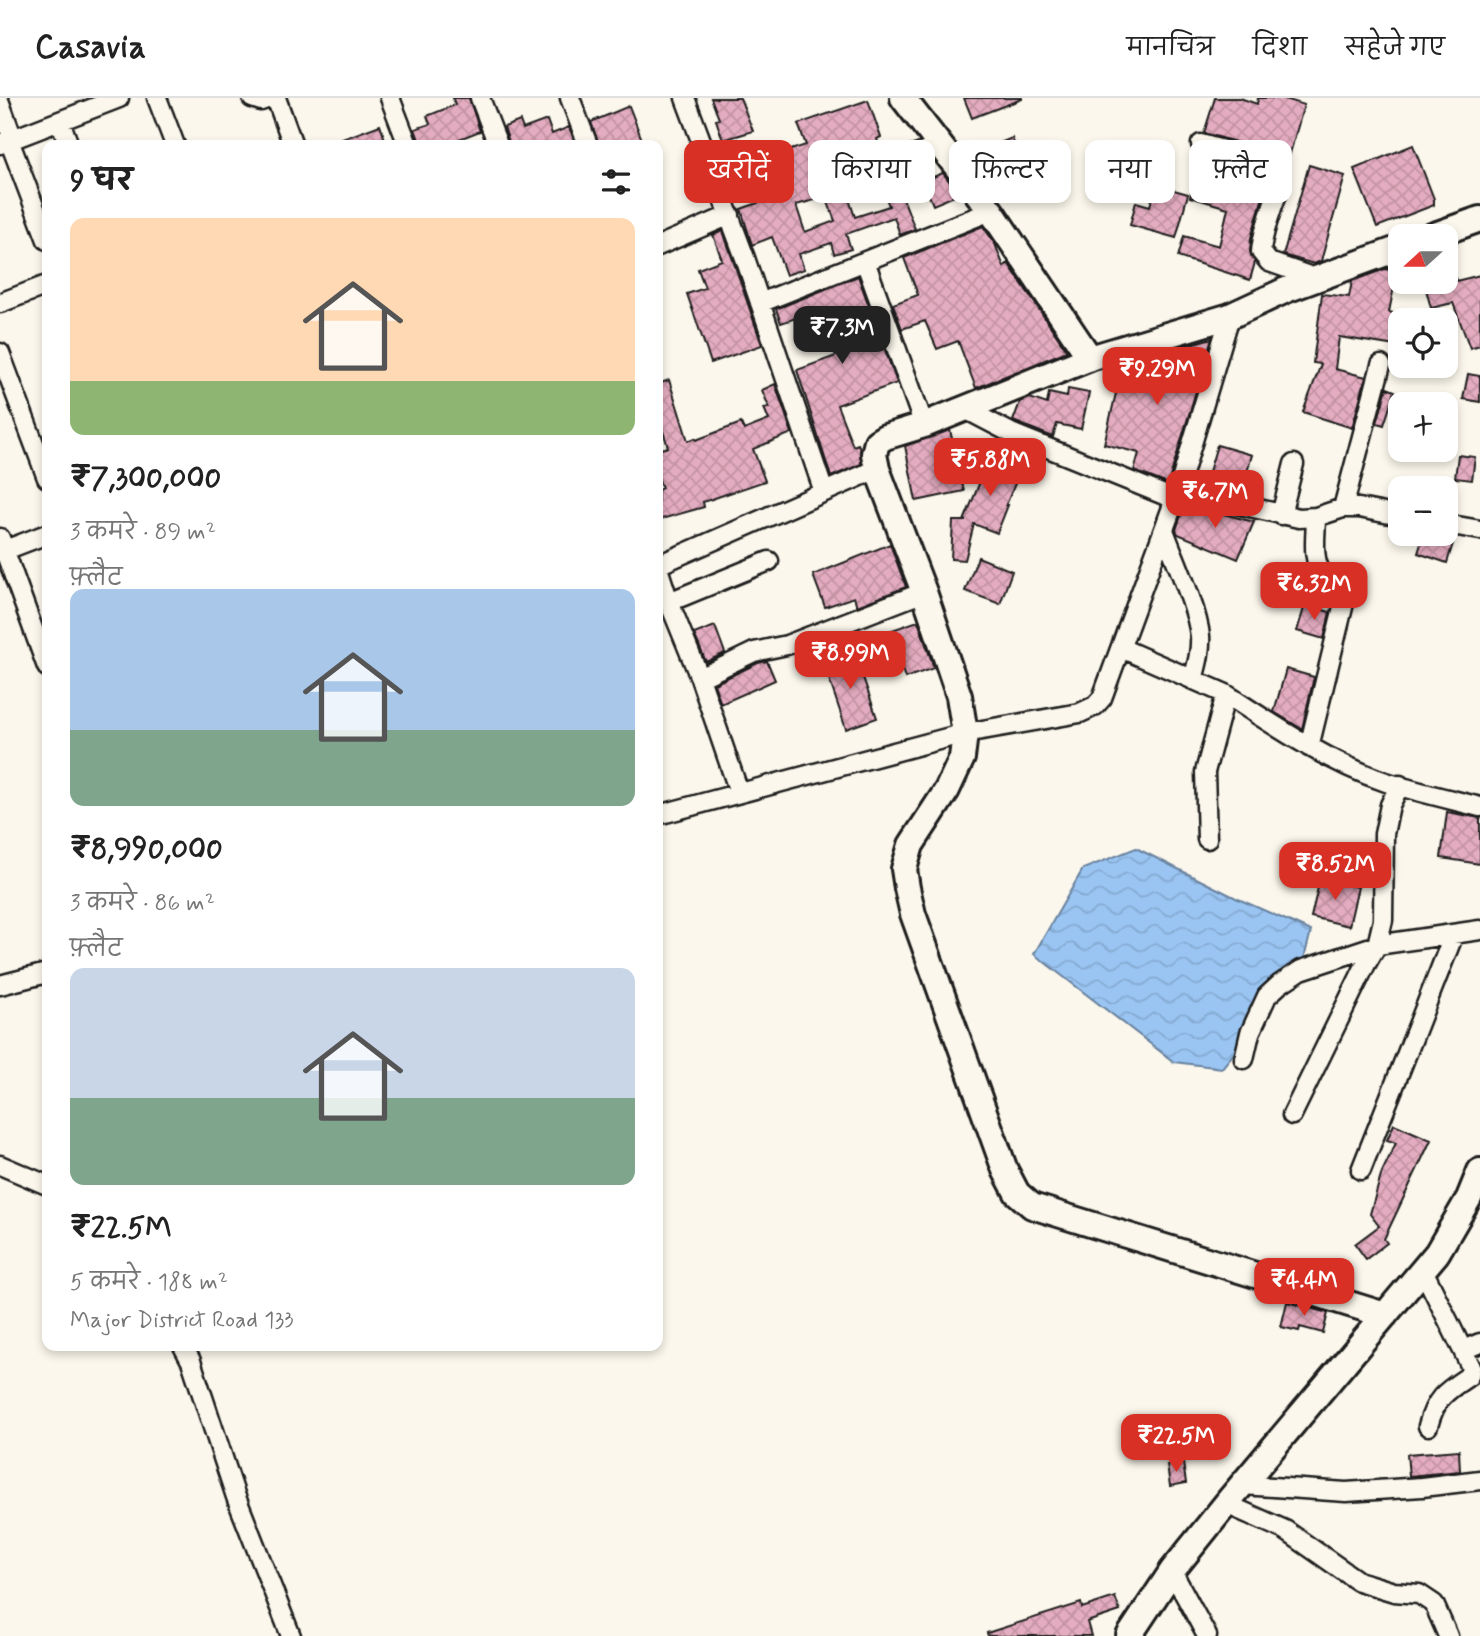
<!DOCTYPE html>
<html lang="hi">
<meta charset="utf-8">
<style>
:root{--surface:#fff;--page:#f2f2f2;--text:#222;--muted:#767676;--line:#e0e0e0;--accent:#d93025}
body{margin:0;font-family:Mynerve,"Playpen Sans Deva",sans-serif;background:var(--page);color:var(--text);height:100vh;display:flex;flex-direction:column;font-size:26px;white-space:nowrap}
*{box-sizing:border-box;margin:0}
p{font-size:23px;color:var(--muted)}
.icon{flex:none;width:38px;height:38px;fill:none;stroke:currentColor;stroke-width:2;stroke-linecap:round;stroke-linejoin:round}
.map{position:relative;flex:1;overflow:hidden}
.sheet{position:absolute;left:42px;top:42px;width:621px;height:1211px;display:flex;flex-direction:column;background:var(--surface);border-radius:14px;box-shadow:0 4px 10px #0003}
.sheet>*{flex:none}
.top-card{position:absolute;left:684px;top:42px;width:665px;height:63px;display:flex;gap:14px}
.needle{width:46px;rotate:249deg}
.buttons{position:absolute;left:1388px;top:126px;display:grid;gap:14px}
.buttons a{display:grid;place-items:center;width:70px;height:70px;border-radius:14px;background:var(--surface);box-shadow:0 4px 10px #0003;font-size:35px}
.price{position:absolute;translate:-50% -60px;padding:0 16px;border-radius:14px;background:var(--accent);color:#fff;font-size:23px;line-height:46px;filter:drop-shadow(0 2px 4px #0008)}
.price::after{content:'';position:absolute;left:50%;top:42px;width:21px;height:16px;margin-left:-10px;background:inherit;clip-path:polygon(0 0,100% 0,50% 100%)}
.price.selected{background:#222;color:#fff}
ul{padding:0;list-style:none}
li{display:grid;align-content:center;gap:14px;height:371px;padding:0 28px}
li span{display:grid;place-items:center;height:217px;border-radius:14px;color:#555}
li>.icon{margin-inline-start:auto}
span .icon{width:126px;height:126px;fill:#fffc;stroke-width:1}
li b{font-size:30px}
h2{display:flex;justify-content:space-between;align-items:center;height:84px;padding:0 28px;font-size:30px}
.chip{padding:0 24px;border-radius:14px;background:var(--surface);box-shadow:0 4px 10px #0003;font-size:24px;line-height:63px}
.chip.selected{background:var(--accent);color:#fff}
header{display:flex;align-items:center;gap:42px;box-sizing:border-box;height:98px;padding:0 35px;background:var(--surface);border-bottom:2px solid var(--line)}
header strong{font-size:33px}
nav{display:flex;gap:38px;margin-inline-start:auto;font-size:24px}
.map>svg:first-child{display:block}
.water{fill:url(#water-waves);stroke:#68819d;stroke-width:2}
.building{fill:url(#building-cross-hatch);stroke:#1c1c1c;stroke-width:2;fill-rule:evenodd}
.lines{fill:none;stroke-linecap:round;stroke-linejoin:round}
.street-casing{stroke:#1c1c1c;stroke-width:23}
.secondary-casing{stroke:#1c1c1c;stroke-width:30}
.street{stroke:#fbf7ec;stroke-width:18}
.secondary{stroke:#fbf7ec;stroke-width:24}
</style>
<header>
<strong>Casavia</strong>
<nav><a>मानचित्र</a><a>दिशा</a><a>सहेजे गए</a></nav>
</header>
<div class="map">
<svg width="1480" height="1538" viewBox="0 0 1480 1538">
<defs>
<pattern id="water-waves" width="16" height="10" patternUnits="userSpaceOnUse" patternTransform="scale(1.75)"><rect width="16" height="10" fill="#9ac5f3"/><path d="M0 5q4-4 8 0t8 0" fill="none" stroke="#84a9d0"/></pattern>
<pattern id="building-cross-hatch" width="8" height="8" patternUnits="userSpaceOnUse" patternTransform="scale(1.75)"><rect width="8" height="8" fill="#e4acc0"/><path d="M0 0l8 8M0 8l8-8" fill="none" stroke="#c393a4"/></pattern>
</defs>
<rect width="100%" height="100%" fill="#fbf7ec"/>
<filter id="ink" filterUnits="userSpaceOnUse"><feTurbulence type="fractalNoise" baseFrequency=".0143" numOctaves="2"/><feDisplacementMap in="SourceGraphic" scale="14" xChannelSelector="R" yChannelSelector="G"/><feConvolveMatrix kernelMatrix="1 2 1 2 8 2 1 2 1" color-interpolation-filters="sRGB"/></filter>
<g filter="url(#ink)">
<path class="water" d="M1136 750 1236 800 1311 833 1301 872 1222 970 1174 964 1034 856 1083 771Z"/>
<path class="building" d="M453 0H469L480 33 444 47H421L415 31 430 26 427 18 455 7Z
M711 0H740L753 33 723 42 716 22 719 21Z
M964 0H1022V1L972 20Z
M1215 0H1240L1257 6 1258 0H1282L1304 7 1289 59 1204 35Z
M868 2 881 39 877 41 882 57 847 70 840 75 841 84 845 89 855 119 889 108 886 100 901 95 915 131 900 137 894 119 846 136 851 151 834 156 831 145 799 156 804 171 786 177 772 139 752 147 741 111 781 97 770 59 806 47 798 26ZM826 99 835 123 805 134 796 107Z
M629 8 644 47H599L591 24Z
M547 22 552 36 569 29 576 47H510L504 29 520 23 523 31Z
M380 27 387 47H329V46Z
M1012 40 1024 70 1004 78 992 48Z
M1413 47 1434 101V107L1377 129 1354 71Z
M1201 58 1235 67 1233 74 1266 83 1267 85 1251 140 1250 154 1255 164 1250 182 1178 159 1184 138 1219 148 1225 123 1228 110 1190 99Z
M1309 67 1345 78 1321 163 1314 166 1283 157Z
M943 75 959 96 933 107 923 83Z
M1156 87 1188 96 1176 140 1130 127 1136 104 1150 108Z
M983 128 995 146 1004 169 1008 165 1067 253 976 290 958 243 937 251 925 223 902 231 893 206 918 197 904 160Z
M723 133 762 247 711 265 687 196 705 190 698 171 722 162 713 137Z
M1446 159H1450L1456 183 1480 177V247L1470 250 1453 205 1431 210 1424 184H1446Z
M1385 171 1397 174 1389 214 1401 217 1396 248 1339 239 1335 271 1366 279 1352 330 1303 314 1321 266 1313 265 1322 196 1349 199 1352 183Z
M858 178 897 285 837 307 853 348 858 346 860 350 861 366 831 379 797 272 836 258 820 212 781 225 776 211Z
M1212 240 1168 386 1134 373 1139 355 1104 346 1116 295 1134 262Z
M1468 276 1480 278V304L1463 301Z
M669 282 688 343 695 340 696 342 741 325 744 332 769 322 764 310 769 309 762 292 775 286 792 335 753 351 765 383 703 404 704 409 658 422V392L662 390 658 379V352L668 349 658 317V286Z
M1387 290 1395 293 1384 327 1377 325Z
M1068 291 1089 295 1081 331 1057 326 1053 339 1013 323 1020 304 1030 300 1047 306 1049 295 1067 299Z
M950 332 964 393 916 403 905 348Z
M1005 344 1032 356 1024 378 1019 376 1006 407H1008L997 435 974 426 965 462 951 461 953 423H966H964L986 369 994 372Z
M1217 347 1252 357 1241 395 1205 387Z
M1458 357 1475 359 1472 382 1455 380Z
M1185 406 1254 424 1238 461 1178 436 1176 432Z
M1424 436H1441L1455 439 1447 465 1418 455Z
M890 446 906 489 857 508 854 499 825 509 813 477Z
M978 459 1012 473 1000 506 965 493Z
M1305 507 1330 514 1324 541 1297 533Z
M918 523 934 570 905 580 889 533Z
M715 528 725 555 706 564 694 536Z
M855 556 877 620 846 631 824 566Z
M767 563 775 582 721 606 714 586 758 565Z
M1286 571 1314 579 1302 631 1274 614Z
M1447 714 1480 720V766L1441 760Z
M1320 781 1358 789 1349 828 1311 819Z
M1394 1026 1431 1042 1384 1141 1387 1145 1366 1161 1355 1146 1379 1128 1370 1116 1382 1074 1396 1045 1387 1042Z
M1287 1204 1328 1215 1323 1235 1300 1229 1299 1233 1281 1229Z
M1459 1352 1460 1373 1409 1378 1407 1356Z
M1183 1365 1186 1385 1170 1388 1167 1367Z
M1115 1499 1120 1513 1087 1524 1091 1538H988L987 1535 1081 1505 1082 1510Z"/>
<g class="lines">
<defs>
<path id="street" d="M157 0 175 47
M252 0 261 3 269 0
M276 0 293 47
M390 0 408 47
M480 0 498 47
M570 0 588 47
M685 0 745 160 824 394
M0 5 13 41
M60 23 69 47
M9 42 47 142
M0 46 119 0
M1201 46C1219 52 1272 61 1278 81 1281 90 1276 98 1273 107 1268 122 1262 138 1261 154L1269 164 1315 180
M851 80 941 48
M658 148 730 117
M865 163 924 327
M0 205 47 187
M760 205 991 113
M0 255 47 380
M965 311 1011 335 1174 401
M1178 393 1299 420 1316 419 1343 410H1359L1400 418
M1343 410 1381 267
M1281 417 1294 366
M1446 426 1480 432
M1164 432C1174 460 1197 509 1200 538 1201 553 1197 567 1193 582
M0 440 47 569
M0 454 47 436
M658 467 877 371
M658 470 669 504 700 580 739 694
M669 504 769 463
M1121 550 1226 596 1205 674 1207 741
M700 580 754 554 787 547 924 494
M1226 596C1276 629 1328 664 1386 684 1417 694 1449 701 1480 709
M1309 649 1345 501C1341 489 1331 485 1323 476 1311 463 1316 436 1316 419
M658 717 965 635 1080 615 1095 608 1102 600 1178 393 1230 218
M0 887 47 875
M1244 961 1250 935 1267 898 1280 886 1301 872 1377 847 1480 832
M1292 1017 1366 866 1377 847 1383 822 1384 736 1390 707 1400 687
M0 1067 47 1087
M1361 1072 1454 836
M1423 1172 1471 1269 1469 1278C1445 1294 1436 1299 1428 1328
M183 1248 191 1263 236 1399 291 1538
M1463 1252 1480 1245
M1242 1387 1346 1394 1422 1389 1480 1382
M1226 1406 1285 1432 1358 1483 1394 1494 1419 1496 1434 1506 1448 1538
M1172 1473 1207 1538"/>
<path id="secondary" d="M903 0 991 113 1090 260
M1432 138 1480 121
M1385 1217 1032 1108 1017 1095 1005 1072 913 816 907 790 904 771 911 747 947 692 962 660 965 635 959 598 924 494 877 371 874 356 877 344 885 339 924 327 1090 260 1230 218 1286 192 1400 150
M1129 1538 1172 1473 1230 1401 1437 1155 1469 1100 1480 1073"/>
</defs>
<use href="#street" class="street-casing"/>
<use href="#secondary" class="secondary-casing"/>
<use href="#street" class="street"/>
<use href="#secondary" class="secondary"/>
</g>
</g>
</svg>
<div class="buttons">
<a><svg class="needle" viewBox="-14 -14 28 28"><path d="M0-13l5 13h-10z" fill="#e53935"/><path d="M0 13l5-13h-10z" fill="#767676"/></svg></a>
<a><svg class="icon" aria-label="locate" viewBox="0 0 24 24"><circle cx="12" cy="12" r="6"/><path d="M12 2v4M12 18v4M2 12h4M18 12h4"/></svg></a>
<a>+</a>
<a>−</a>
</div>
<b class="price selected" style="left:842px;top:268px">₹7.3M</b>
<b class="price" style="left:1157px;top:309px">₹9.29M</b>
<b class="price" style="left:990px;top:400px">₹5.88M</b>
<b class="price" style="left:1215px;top:432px">₹6.7M</b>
<b class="price" style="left:1314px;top:524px">₹6.32M</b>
<b class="price" style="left:850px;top:593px">₹8.99M</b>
<b class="price" style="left:1335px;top:804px">₹8.52M</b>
<b class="price" style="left:1304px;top:1220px">₹4.4M</b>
<b class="price" style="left:1176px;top:1376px">₹22.5M</b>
<div class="top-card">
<a class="chip selected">खरीदें</a>
<a class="chip">किराया</a>
<a class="chip">फ़िल्टर</a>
<a class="chip">नया</a>
<a class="chip">फ़्लैट</a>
</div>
<section class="sheet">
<h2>9 घर<svg class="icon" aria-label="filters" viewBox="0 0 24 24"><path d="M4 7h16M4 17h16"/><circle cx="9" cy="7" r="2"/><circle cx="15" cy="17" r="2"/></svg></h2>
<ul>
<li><span style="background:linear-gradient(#ffd9b3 75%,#8fb573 0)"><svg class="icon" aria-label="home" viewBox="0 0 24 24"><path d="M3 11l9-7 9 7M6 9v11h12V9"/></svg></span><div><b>₹7,300,000</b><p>3 कमरे · 89 m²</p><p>फ़्लैट</p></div></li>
<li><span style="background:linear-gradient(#a9c7e8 65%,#7fa58c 0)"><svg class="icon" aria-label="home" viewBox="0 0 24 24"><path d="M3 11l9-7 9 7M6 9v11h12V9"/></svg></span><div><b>₹8,990,000</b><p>3 कमरे · 86 m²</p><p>फ़्लैट</p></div></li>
<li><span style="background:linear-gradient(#c9d6e8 60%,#7fa58c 0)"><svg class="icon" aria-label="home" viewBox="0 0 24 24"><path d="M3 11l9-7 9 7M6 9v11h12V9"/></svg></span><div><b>₹22.5M</b><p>5 कमरे · 188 m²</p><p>Major District Road 133</p></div></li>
</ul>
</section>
</div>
